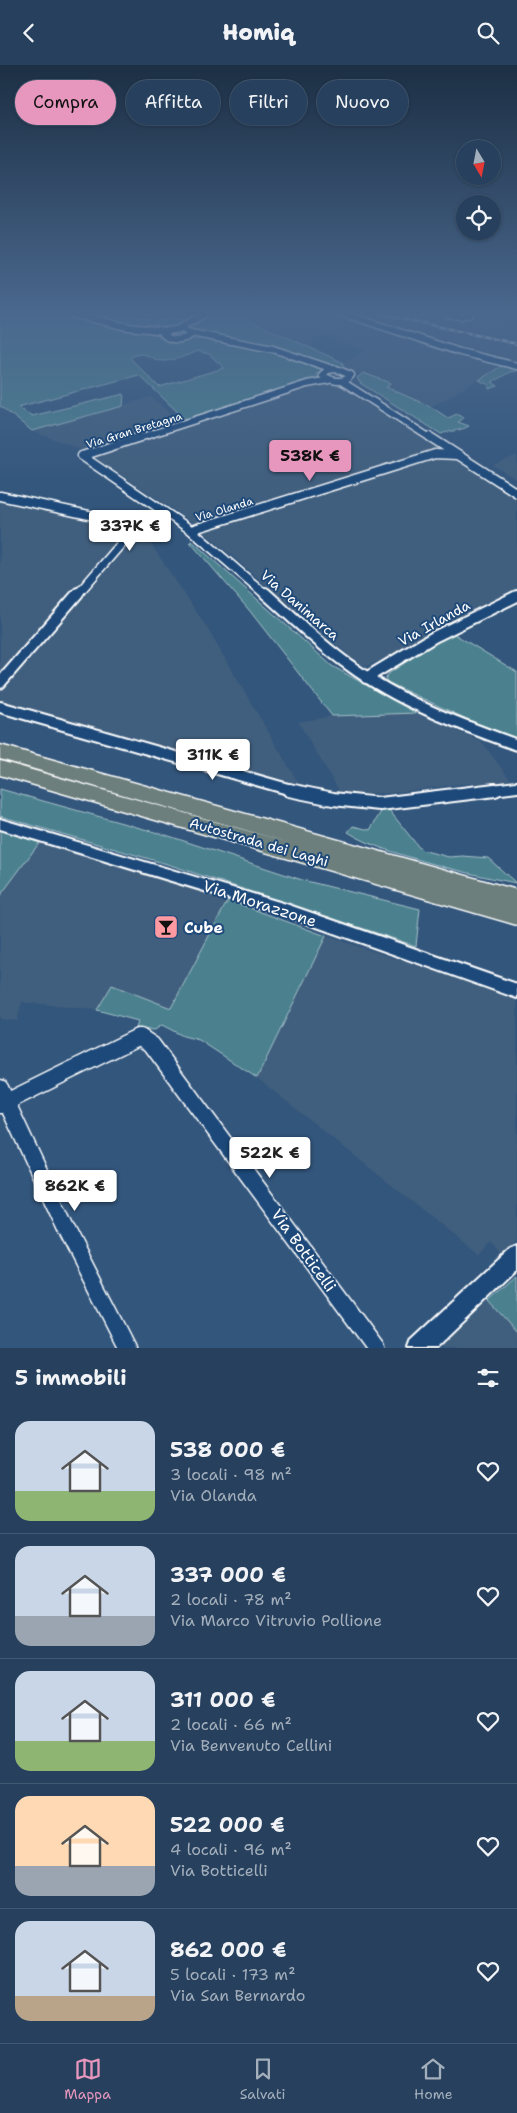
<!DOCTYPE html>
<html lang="it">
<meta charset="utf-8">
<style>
:root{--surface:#26405d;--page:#2e4763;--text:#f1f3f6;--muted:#a4afbc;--line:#425972;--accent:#e797bd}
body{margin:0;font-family:"Shantell Sans",sans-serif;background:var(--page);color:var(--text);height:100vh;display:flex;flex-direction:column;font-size:19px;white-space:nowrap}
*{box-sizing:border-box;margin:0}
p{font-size:16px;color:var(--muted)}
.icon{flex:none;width:28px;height:28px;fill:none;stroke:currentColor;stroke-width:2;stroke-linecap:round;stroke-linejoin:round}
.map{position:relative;height:1283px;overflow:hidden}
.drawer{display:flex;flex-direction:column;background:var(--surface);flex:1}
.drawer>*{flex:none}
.hud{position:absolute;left:15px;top:15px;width:488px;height:45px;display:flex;gap:10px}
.needle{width:32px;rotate:170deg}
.tools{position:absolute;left:456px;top:75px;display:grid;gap:10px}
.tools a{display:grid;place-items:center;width:45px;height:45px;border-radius:50%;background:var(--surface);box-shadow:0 1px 4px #0004,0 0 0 1px var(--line);font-size:25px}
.price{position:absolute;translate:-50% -42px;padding:0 11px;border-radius:5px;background:#fff;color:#222;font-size:16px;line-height:32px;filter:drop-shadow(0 1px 2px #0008)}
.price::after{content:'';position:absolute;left:50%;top:30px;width:15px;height:11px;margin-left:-8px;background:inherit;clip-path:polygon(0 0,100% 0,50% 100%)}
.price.on{background:var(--accent);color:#111}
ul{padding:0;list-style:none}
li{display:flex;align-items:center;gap:15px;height:125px;padding:0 15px}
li+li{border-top:1px solid var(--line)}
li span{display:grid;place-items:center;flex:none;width:140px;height:100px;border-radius:15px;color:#555}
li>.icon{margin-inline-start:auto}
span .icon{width:60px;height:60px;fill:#fffc;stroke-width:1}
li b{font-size:21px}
h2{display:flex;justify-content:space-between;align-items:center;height:60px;padding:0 15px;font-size:21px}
.tag{padding:0 18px;border-radius:22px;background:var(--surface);box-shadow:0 1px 4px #0004,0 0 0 1px var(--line);font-size:18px;line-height:45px}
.tag.on{background:var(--accent);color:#111}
header{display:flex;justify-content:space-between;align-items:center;height:65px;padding:0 15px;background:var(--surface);font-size:22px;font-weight:800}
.menu{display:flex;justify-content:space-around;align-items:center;height:70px;border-top:1px solid var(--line);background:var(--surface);font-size:14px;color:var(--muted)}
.menu a{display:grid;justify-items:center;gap:2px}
.menu .on{color:var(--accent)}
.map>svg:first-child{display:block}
.built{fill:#415e7e}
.green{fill:#4c818f;stroke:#a6c0c7;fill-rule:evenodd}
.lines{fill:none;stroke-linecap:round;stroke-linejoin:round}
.minor-far4-casing{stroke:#fff;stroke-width:9}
.minor-far3-casing{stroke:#fff;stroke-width:11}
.minor-far2-casing{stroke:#fff;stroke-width:14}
.minor-far1-casing{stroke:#fff;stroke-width:16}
.minor-casing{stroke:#fff;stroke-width:19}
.tertiary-casing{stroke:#fff;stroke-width:4}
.motorway-casing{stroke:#fff;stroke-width:3}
.minor-far4{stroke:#1f4a7a;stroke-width:6}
.minor-far3{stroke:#1f4a7a;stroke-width:8}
.minor-far2{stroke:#1f4a7a;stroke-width:10}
.minor-far1{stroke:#1f4a7a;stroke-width:12}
.minor{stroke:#1f4a7a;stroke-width:16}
.tertiary{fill:#1f4a7a;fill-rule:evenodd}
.motorway{fill:#6c7f7c;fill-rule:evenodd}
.rail-casing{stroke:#fff;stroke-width:2.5}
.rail{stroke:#1f4a7a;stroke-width:1;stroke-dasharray:4.5;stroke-linecap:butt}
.labels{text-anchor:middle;stroke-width:4;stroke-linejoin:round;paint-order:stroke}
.far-street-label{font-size:11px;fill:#fff;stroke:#1f4a7a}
.street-label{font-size:14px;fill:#fff;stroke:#1f4a7a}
.near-street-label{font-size:16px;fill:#fff;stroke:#1f4a7a}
.near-poi-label{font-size:16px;font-weight:bold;fill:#fff;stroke:#1f4a7a;text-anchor:start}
</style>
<header><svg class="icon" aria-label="back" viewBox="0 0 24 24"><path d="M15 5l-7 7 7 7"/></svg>Homiq<svg class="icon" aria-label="search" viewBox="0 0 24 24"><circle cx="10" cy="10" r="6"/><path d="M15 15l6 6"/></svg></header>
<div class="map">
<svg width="517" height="1283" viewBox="0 0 517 1283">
<rect width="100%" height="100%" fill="#33567c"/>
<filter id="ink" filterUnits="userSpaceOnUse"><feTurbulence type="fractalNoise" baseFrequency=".02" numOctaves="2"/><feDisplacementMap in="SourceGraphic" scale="10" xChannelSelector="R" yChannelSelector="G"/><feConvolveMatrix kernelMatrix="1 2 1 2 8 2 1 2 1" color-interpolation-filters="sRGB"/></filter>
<g filter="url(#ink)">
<path class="built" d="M125 249H197L185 254 155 256Z
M235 249H441L479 256 498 257V259L517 262V300L508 298 431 342 386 322 391 318 363 308 360 309 344 302 342 297 366 286 327 270 302 279Z
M325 319 340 321 350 326 517 435V525L491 535 386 595H381L367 601 359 599 195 459 85 386 32 366 151 332 185 362 304 324Z
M517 390V415L493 400Z
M0 433 131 461 147 473 204 558 299 719 0 639Z
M416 648 482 677 512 717 459 719 392 728 341 729 298 657 332 651Z
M40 777 228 835 171 943 112 920 97 945 22 937 17 956 0 954V831Z
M326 871 517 933V1176L502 1190 491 1177 479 1190 257 1013Z
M489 1236 517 1267V1283H438Z"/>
<path class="green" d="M0 249H58L91 257 159 270 172 276 203 274 212 271 194 266 191 261 212 249H235L342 297 344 302 328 303 316 309 315 314 187 356 139 310 18 342 32 351 124 329 123 341 32 366 0 341ZM198 286 209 289 224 303 159 322 130 293C145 283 151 296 163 296 175 296 187 290 198 286Z
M76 249H125L155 256 185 254 181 261C147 270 109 256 76 249Z
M503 300 517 304V306L510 307 492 317 498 321 489 324V320L479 315Z
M363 308 391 318 386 322 431 342 448 353 457 349 464 353 458 357 469 361C464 365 449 366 441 369L360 318 357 313Z
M192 476 332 601 416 648 332 651 249 545 190 477Z
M451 567 517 607V673L484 662 389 618 385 614 388 609Z
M0 724 169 771 302 815 420 844 416 881 167 799 0 751Z
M382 745H389L421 785 449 792 463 791 488 793 516 818C484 812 454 805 423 796 396 788 372 782 348 767L353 761 370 765Z
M0 765 40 777 0 831Z
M228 835 326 871 257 1013 199 975 183 971 162 960 155 965 136 964 138 956 97 945 112 920 171 943Z
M517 1211V1267L489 1236Z"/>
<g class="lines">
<defs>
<path id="minor-far4" d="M71 249 128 262 167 266
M345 249 460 287 517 301
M449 249 460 251 470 249
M178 264 204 249
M182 264 192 269C183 276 171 277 163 269L167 266Z
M191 268 273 284 333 304
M336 304 351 310C344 320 331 316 322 310L328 305Z
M341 316 432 374
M136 374 307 319 329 315"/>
<path id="minor-far3" d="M430 372 517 428
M82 391 191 465 266 530
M82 391 140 372
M0 431 131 459 134 464 77 530
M191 465 435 389 457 390"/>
<path id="minor-far2" d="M265 528C292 552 319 579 349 600 399 637 459 659 517 680
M366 613 434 572 517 531
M0 618 78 528
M0 642 295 726
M485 726 517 722"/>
<path id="minor-far1" d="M289 725 333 734 380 739 495 725
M135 973 139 971 142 973"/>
<path id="minor" d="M140 972 152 980 376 1283
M0 1023 66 1164 127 1283
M0 1040 138 972"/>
<path id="tertiary" d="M0 754 286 839 517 919V933L283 850 0 764Z
M517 1181V1205L436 1283H409L412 1275 510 1184Z"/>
<path id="motorway" d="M0 680 517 825V860L0 710V696L294 779 0 694Z"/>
</defs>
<use href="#minor-far4" class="minor-far4-casing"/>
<use href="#minor-far3" class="minor-far3-casing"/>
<use href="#minor-far2" class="minor-far2-casing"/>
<use href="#minor-far1" class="minor-far1-casing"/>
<use href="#minor" class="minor-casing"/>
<use href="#tertiary" class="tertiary-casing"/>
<use href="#motorway" class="motorway-casing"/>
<use href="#minor-far4" class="minor-far4"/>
<use href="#minor-far3" class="minor-far3"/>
<use href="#minor-far2" class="minor-far2"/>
<use href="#minor-far1" class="minor-far1"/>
<use href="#minor" class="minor"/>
<use href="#tertiary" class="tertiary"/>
<use href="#motorway" class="motorway"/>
<defs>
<path id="rail" d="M364 249 367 250
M382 249 517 279"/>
</defs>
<use href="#rail" class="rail-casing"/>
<use href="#rail" class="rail"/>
</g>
</g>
<linearGradient id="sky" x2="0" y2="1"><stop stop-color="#1c2f44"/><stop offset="0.58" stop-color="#4a688e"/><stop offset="1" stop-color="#4a688e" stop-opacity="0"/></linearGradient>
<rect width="517" height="429" fill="url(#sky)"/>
<defs>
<symbol id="bar-square" viewBox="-11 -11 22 22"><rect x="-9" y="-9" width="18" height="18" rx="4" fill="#ff9aa2" stroke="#1f4a7a"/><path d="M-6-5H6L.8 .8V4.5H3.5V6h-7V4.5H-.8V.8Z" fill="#111"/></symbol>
</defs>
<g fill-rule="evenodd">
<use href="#bar-square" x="152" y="848" width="28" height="28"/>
</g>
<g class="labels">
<g class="far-street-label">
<text transform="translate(134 365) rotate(-17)" y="4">Via Gran Bretagna</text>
<text transform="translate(224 444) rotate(-17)" y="4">Via Olanda</text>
</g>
<g class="street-label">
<text transform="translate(300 540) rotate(41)" y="5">Via Danimarca</text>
<text transform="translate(434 558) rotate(-29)" y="5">Via Irlanda</text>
<text transform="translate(259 777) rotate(16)" y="5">Autostrada dei Laghi</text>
</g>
<g class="near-street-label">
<text transform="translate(260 838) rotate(18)" y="6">Via Morazzone</text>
<text transform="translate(304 1185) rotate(54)" y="6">Via Botticelli</text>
</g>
<g class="near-poi-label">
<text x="184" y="868">Cube</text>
</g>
</g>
</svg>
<div class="tools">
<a><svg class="needle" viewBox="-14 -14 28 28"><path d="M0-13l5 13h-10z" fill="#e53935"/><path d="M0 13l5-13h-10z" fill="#a4afbc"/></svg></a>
<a><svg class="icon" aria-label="locate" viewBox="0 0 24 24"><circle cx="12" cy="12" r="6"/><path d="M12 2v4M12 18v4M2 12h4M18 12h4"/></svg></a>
</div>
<b class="price on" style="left:310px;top:417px">538K €</b>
<b class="price" style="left:130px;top:487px">337K €</b>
<b class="price" style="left:213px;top:716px">311K €</b>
<b class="price" style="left:270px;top:1114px">522K €</b>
<b class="price" style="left:75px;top:1147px">862K €</b>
<div class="hud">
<a class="tag on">Compra</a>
<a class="tag">Affitta</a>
<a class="tag">Filtri</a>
<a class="tag">Nuovo</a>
</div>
</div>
<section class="drawer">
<h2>5 immobili<svg class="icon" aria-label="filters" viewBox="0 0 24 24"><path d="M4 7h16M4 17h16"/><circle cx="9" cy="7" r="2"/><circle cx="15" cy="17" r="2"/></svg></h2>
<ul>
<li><span style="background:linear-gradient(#c9d6e8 70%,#8fb573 0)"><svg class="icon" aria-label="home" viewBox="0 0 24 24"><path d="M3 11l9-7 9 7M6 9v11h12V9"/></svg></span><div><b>538 000 €</b><p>3 locali · 98 m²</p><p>Via Olanda</p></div><svg class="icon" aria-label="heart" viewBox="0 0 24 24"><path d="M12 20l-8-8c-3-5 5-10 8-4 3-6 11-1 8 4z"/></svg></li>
<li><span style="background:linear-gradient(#c9d6e8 70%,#9aa5b1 0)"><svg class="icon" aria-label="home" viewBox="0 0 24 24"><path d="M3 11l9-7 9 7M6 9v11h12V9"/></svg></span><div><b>337 000 €</b><p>2 locali · 78 m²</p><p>Via Marco Vitruvio Pollione</p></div><svg class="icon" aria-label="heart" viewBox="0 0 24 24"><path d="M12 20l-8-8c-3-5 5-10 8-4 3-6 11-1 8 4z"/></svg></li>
<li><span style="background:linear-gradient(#c9d6e8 70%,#8fb573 0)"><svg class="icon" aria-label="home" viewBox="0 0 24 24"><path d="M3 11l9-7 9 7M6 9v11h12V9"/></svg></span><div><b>311 000 €</b><p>2 locali · 66 m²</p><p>Via Benvenuto Cellini</p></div><svg class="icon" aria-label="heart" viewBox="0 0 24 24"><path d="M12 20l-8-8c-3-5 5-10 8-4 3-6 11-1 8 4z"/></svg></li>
<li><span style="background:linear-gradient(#ffd9b3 70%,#9aa5b1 0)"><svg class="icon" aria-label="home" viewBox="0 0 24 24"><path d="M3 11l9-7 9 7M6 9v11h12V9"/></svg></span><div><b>522 000 €</b><p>4 locali · 96 m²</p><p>Via Botticelli</p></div><svg class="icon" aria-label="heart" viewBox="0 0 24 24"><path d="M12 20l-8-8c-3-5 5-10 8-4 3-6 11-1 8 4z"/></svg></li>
<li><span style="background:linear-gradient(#c9d6e8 75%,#b9a48a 0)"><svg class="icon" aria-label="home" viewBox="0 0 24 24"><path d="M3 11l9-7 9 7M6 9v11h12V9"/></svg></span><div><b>862 000 €</b><p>5 locali · 173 m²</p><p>Via San Bernardo</p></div><svg class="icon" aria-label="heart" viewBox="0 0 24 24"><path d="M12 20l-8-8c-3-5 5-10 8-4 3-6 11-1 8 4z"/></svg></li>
</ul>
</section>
<nav class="menu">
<a class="on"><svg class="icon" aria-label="map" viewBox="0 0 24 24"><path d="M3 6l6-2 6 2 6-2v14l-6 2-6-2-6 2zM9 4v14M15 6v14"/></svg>Mappa</a>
<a><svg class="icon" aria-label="saved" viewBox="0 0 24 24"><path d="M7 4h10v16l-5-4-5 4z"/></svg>Salvati</a>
<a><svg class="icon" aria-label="home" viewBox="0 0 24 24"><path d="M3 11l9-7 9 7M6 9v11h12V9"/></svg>Home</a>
</nav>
